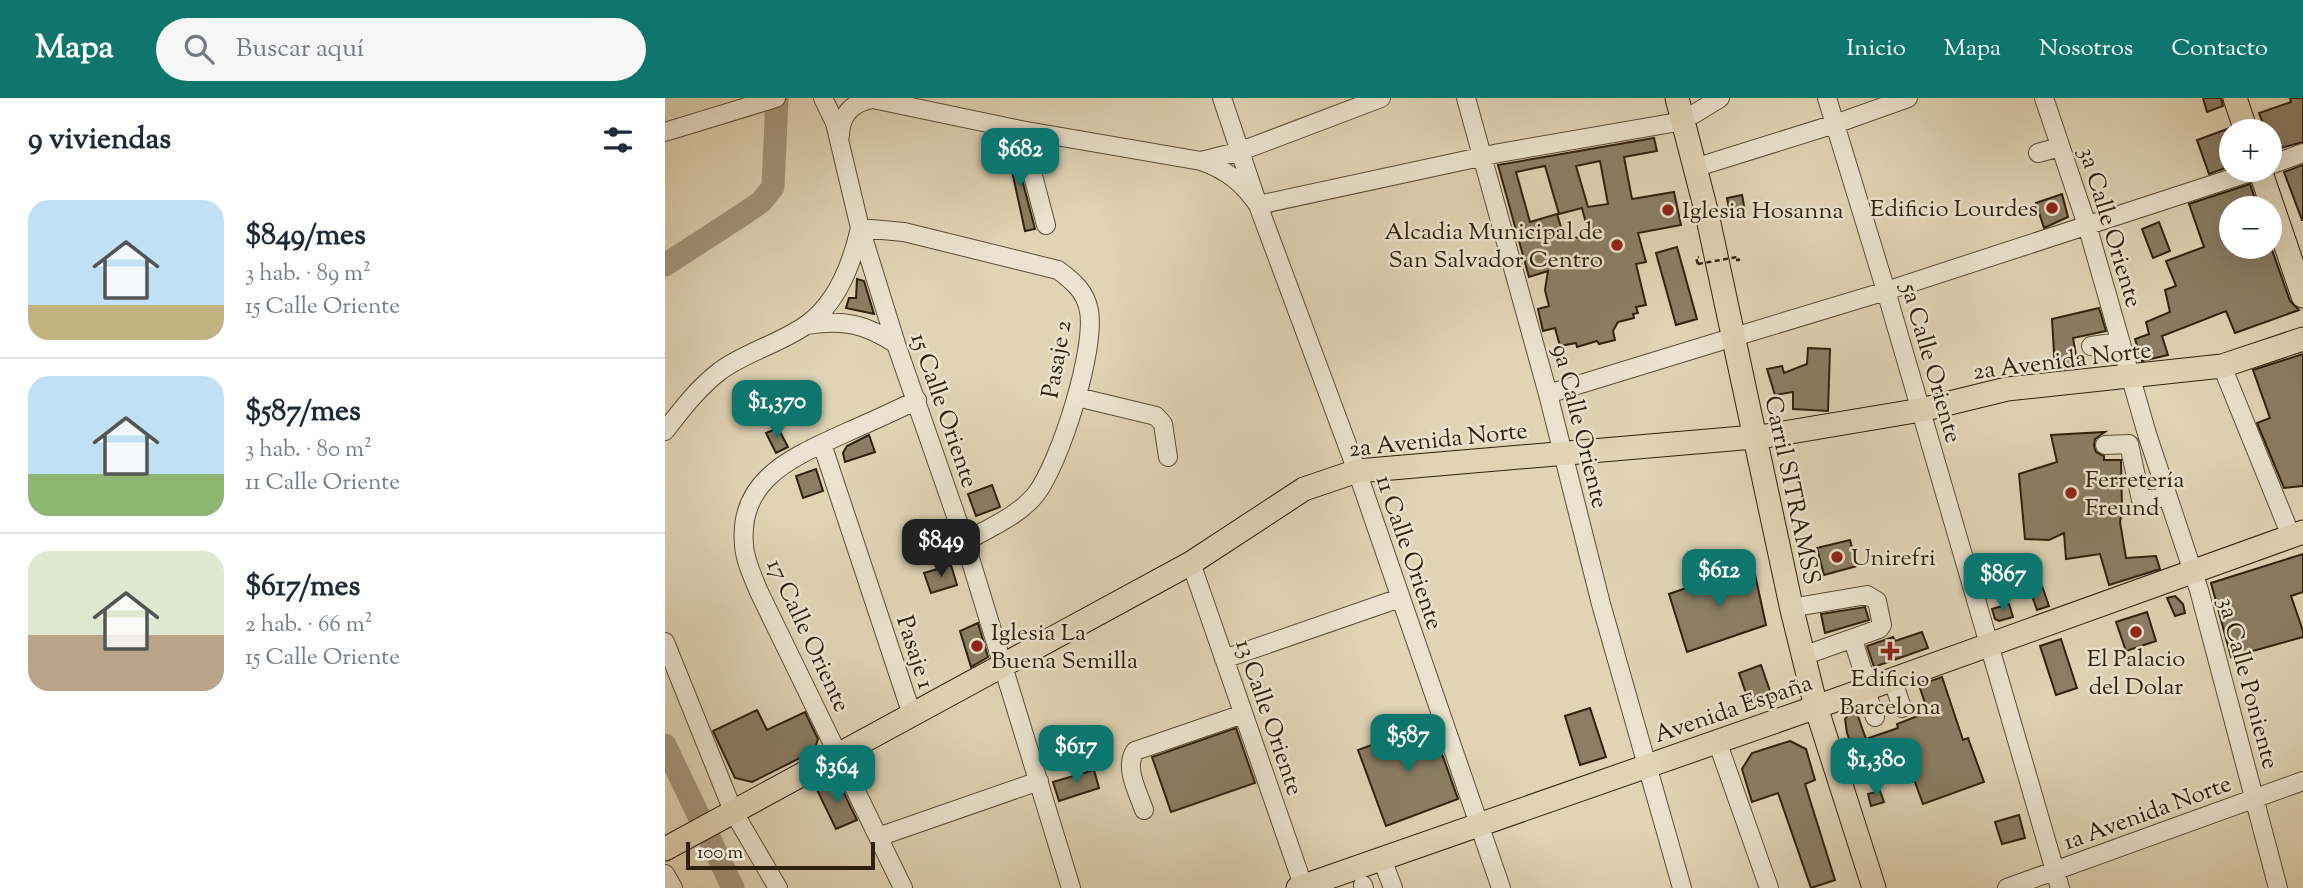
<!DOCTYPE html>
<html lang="es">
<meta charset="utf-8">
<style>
:root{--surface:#fff;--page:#f6f6f7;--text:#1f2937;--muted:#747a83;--line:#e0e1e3;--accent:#0f766e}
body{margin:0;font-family:"Sorts Mill Goudy",serif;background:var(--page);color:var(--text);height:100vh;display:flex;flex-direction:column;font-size:26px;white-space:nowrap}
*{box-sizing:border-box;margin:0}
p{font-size:23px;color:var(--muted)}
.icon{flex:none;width:38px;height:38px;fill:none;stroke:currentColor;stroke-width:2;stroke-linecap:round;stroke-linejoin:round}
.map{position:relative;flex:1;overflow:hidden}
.details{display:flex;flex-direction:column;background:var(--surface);width:665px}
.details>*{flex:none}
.fabs{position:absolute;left:1554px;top:21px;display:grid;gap:14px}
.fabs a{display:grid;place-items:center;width:63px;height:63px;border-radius:50%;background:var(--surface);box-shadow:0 7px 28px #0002;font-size:35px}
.scale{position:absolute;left:21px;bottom:18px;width:189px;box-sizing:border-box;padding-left:7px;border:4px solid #2f210d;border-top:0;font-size:19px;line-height:24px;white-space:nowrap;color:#2f210d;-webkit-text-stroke:5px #ebe3cf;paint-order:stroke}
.price{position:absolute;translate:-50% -60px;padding:0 16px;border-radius:14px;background:var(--accent);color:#fff;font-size:23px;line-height:46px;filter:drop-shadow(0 2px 4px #0008)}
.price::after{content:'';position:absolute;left:50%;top:42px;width:21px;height:16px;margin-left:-10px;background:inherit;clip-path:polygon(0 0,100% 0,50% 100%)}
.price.active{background:#222;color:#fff}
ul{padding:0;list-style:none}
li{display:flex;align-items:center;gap:21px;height:175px;padding:0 28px}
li+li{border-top:2px solid var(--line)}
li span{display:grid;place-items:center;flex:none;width:196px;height:140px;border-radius:21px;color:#555}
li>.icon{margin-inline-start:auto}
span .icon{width:84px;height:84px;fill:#fffc;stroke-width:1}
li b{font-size:30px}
h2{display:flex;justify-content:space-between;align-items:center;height:84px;padding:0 28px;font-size:30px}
header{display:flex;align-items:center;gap:42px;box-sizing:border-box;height:98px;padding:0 35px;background:var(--accent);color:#fff}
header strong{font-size:33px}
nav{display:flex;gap:38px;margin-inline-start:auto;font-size:24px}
.search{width:490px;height:63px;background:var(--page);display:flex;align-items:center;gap:18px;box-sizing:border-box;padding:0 24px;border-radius:38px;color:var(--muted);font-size:26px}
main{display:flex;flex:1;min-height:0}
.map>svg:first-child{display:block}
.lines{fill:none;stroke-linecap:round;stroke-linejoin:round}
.river{stroke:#a4977c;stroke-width:23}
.building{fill:#8b7e64;stroke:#2f210d;stroke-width:2;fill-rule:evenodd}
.minor-casing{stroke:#5b4e37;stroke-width:20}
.major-casing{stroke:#2f210d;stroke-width:25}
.path{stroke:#2f210d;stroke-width:2.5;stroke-dasharray:5 3.5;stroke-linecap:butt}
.minor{stroke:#ebe3cf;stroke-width:18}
.major{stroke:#e0d4b5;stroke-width:23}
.path-bridge{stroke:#2f210d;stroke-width:2.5;stroke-dasharray:5 3.5;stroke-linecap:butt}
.poi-dot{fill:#8f2418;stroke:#ebe3cf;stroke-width:2.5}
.labels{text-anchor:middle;stroke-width:5;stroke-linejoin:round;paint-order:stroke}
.poi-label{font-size:24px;fill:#2f210d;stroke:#ebe3cf;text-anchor:start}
.street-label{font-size:24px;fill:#2f210d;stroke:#ebe3cf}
</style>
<header>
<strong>Mapa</strong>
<div class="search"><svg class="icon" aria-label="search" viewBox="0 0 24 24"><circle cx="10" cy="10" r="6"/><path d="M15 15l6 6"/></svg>Buscar aquí</div>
<nav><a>Inicio</a><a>Mapa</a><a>Nosotros</a><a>Contacto</a></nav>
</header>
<main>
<section class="details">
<h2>9 viviendas<svg class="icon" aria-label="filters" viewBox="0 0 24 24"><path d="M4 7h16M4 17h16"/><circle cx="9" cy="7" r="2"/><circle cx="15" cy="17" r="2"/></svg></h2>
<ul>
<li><span style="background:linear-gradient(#bfe0f5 75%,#c2b280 0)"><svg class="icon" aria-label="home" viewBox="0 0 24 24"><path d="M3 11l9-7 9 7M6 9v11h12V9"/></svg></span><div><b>$849/mes</b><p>3 hab. · 89 m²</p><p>15 Calle Oriente</p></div></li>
<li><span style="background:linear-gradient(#bfe0f5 70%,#8fb573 0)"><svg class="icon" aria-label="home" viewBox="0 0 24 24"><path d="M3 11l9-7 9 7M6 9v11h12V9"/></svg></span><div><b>$587/mes</b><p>3 hab. · 80 m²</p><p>11 Calle Oriente</p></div></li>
<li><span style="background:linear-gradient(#dfe7d0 60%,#b9a48a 0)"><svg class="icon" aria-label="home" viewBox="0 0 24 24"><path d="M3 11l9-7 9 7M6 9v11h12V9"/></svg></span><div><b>$617/mes</b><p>2 hab. · 66 m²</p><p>15 Calle Oriente</p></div></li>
</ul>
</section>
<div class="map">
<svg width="1638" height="790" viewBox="0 0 1638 790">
<rect width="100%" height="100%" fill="#e0d4b5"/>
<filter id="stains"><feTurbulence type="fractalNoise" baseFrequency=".00286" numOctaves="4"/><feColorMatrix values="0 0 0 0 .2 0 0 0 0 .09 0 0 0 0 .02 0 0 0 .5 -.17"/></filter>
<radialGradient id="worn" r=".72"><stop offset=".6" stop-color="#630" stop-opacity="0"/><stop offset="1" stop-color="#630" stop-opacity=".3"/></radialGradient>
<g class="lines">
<path class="river" d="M0 167 80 115 96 104 108 89 112 0
M0 647 68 790"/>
</g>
<path class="building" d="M1538 0H1556L1558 8 1542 14Z
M1625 0H1638V44L1608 52 1605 45V33H1601L1594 15 1626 4Z
M1565 30 1566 68 1544 76 1532 42Z
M989 40 992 53 959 59 967 101 1009 94 1016 127 973 135 981 164 971 166 981 207 971 209 973 215 968 216 969 220 953 224 948 233 950 242 934 246 932 243 912 249 911 245 895 248 890 230 878 233 873 211 884 208 880 192 883 173 864 179 833 67ZM935 63 943 106 923 109 911 68ZM880 68 894 116 917 110 924 137 900 142 892 116 865 124 851 74Z
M340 41 347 43 370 131 360 133Z
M1638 67V122H1637L1619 74Z
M1585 86 1593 110H1566V149H1606L1625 203 1634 212 1570 235 1561 213 1497 238 1503 257 1477 263 1470 241 1484 236 1481 224 1505 214 1500 192 1511 188 1501 163 1539 149 1524 106Z
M1397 96 1403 119 1379 130 1371 105Z
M1077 97 1080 113 1065 116 1062 100Z
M1494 124 1505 153 1488 160 1477 131Z
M1012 149 1032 221 1011 227 991 155Z
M192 181 199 183 209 216 181 210 184 200H191Z
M1434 210 1441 233 1408 240 1413 269 1390 272 1387 221Z
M1143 250 1165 251 1163 313 1128 311V294L1110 297 1102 271 1117 268 1119 275 1142 266Z
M1638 256V388L1619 390 1592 325 1605 320 1588 272Z
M113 330 123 349 111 355 101 335Z
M1440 334 1430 341 1429 348 1431 354 1439 358V362H1456L1457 413 1455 424 1461 460 1491 458 1495 471 1444 487 1435 456 1401 461 1399 435 1384 442 1360 441 1354 376 1392 364 1386 337Z
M204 337 210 354 180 364 178 355 182 348Z
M151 371 158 393 138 400 131 378Z
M327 387 335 409 311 418 303 396Z
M1185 442 1192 468 1159 477 1152 450Z
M1638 456V494L1626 498 1638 533V539L1566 559 1546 485Z
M286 467 292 487 266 495 259 475Z
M1088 467 1101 527 1022 554 1004 496Z
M1377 488 1384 508 1372 512 1365 492Z
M1510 498 1518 506 1520 515 1510 518 1502 500Z
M1344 506 1348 519 1334 523 1330 521 1327 511Z
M1200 509 1204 522 1160 535 1156 516Z
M1482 514 1491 543 1461 553 1451 524Z
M313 525 323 559 306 569 295 533Z
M1257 534 1263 550 1209 569 1202 548 1228 539 1230 543Z
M1396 541 1412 590 1391 597 1375 548Z
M1096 567 1107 599 1085 607 1074 575Z
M1277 579 1298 642 1303 640 1319 684 1258 706 1240 657 1196 672 1182 635 1180 621 1190 610 1201 641 1233 630 1232 626 1263 614 1254 587Z
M925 610 941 659 915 667 900 618Z
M92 612 102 632 140 614 153 641 149 653 87 684 70 680 48 633Z
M766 625 793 701 721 728 693 652Z
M571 630 590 685 506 714 487 659Z
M1125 643 1141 651 1150 682 1140 686 1170 782 1146 790 1113 695 1087 704 1077 671 1087 655Z
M429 672 434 690 394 703 388 684Z
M168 683 174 685 192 722 171 731 152 692Z
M1215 693 1219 704 1206 708 1203 696Z
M1354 717 1360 740 1337 746 1330 724Z"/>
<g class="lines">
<defs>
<path id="minor" d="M158 0 170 25 195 130 231 246 300 444 406 790
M203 0 356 32 536 63 576 53 716 0
M557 0 593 107 692 373 836 790
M801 0 883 296 936 506 1017 790
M1162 0 1221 193 1395 790
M1379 0 1422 127 1482 336 1534 492 1613 790
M1029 16 1055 0
M356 32 381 127
M0 34 111 0
M175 38C175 18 187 4 207 1
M1373 55 1395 49
M536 63C562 72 578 85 593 107L834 55 1007 25
M1042 66 1170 26 1243 0
M1605 67 1638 55
M142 227C179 221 200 226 231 246
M1079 236 1221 193 1592 72
M1426 248 1455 244
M1557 268 1626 438
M883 296 1056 243
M412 299 491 318 498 326 503 359
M0 333C17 311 33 290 55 273 81 254 114 246 141 227 173 205 187 165 195 130L239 134 393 172C408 183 421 194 424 213 431 251 395 365 371 396 354 418 323 430 300 444
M157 346 247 617
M1440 347 1464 346 1476 402 1503 399
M526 465 639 790
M1137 508 1202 497 1212 503 1217 527 1214 531 1149 554
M1188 542 1203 589
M0 544 68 713 113 790
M559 561 735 500
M1227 580 1237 610
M1200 590 1210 619
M1052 643 1104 790
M479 712C473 694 459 670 470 653L578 616
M213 739 374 683
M717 761 728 790
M0 776 8 790
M698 787 699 790
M238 790 94 494C88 479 80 463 79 447 73 381 128 359 178 336 203 325 228 314 252 302
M1342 790 1638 683"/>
<path id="major" d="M1012 0 1042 116 1127 512 1151 609 1209 790
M1570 0 1581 33
M1595 72 1638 198
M0 751 526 465 639 391 692 373 1101 338 1256 312 1342 291 1557 268 1638 241
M633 790 1140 613 1638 434"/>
</defs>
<use href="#minor" class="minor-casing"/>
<use href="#major" class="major-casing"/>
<path class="path" d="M1071 162H1074L1072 159
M1033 166 1031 160 1034 159"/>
<use href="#minor" class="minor"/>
<use href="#major" class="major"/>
<path class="path-bridge" d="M1033 166 1072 159"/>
</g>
<g class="poi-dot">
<circle cx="1387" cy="110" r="7"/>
<circle cx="1003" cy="112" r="7"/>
<circle cx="952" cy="147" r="7"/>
<circle cx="1406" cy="395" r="7"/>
<circle cx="1172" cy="459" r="7"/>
<circle cx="1471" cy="534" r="7"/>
<circle cx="312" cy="548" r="7"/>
<path d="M1221.5 542.5h7v7h7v7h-7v7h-7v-7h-7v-7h7z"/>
</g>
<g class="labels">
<g class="poi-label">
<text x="1373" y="118" text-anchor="end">Edificio Lourdes</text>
<text x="1017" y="120">Iglesia Hosanna</text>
<text x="938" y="141" text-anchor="end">Alcadia Municipal de<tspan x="938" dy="28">San Salvador Centro</tspan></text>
<text x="1420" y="389">Ferretería<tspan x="1420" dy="28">Freund</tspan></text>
<text x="1186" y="467">Unirefri</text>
<text x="326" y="542">Iglesia La<tspan x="326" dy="28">Buena Semilla</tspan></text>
<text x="1471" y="568" text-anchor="middle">El Palacio<tspan x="1471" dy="28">del Dolar</tspan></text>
<text x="1225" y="588" text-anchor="middle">Edificio<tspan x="1225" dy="28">Barcelona</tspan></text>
</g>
<g class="street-label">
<text transform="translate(1446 129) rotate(73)" y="8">3a Calle Oriente</text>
<text transform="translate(391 261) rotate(-80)" y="8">Pasaje 2</text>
<text transform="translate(1397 262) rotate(-7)" y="8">2a Avenida Norte</text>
<text transform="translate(1267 265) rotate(74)" y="8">5a Calle Oriente</text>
<text transform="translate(280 312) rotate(71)" y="8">15 Calle Oriente</text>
<text transform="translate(916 328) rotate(76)" y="8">9a Calle Oriente</text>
<text transform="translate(773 341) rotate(-6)" y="8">2a Avenida Norte</text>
<text transform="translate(1128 392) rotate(78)" y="8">Carril SITRAMSS</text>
<text transform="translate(745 454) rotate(71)" y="8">11 Calle Oriente</text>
<text transform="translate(144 537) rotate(65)" y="8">17 Calle Oriente</text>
<text transform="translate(251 554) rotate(72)" y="8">Pasaje 1</text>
<text transform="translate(1584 585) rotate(75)" y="8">3a Calle Poniente</text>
<text transform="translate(1068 610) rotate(-19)" y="8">Avenida España</text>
<text transform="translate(605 619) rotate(71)" y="8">13 Calle Oriente</text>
<text transform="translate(1482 714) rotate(-20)" y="8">1a Avenida Norte</text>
</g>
</g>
<rect width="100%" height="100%" filter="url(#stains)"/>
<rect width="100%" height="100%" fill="url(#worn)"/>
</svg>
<div class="fabs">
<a>+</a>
<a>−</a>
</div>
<div class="scale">100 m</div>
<b class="price" style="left:355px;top:90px">$682</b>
<b class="price" style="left:112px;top:342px">$1,370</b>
<b class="price active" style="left:276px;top:481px">$849</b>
<b class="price" style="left:1054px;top:511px">$612</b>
<b class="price" style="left:1338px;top:515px">$867</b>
<b class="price" style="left:743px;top:676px">$587</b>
<b class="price" style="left:411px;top:687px">$617</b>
<b class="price" style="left:1211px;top:700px">$1,380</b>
<b class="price" style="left:172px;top:707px">$364</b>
</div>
</main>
